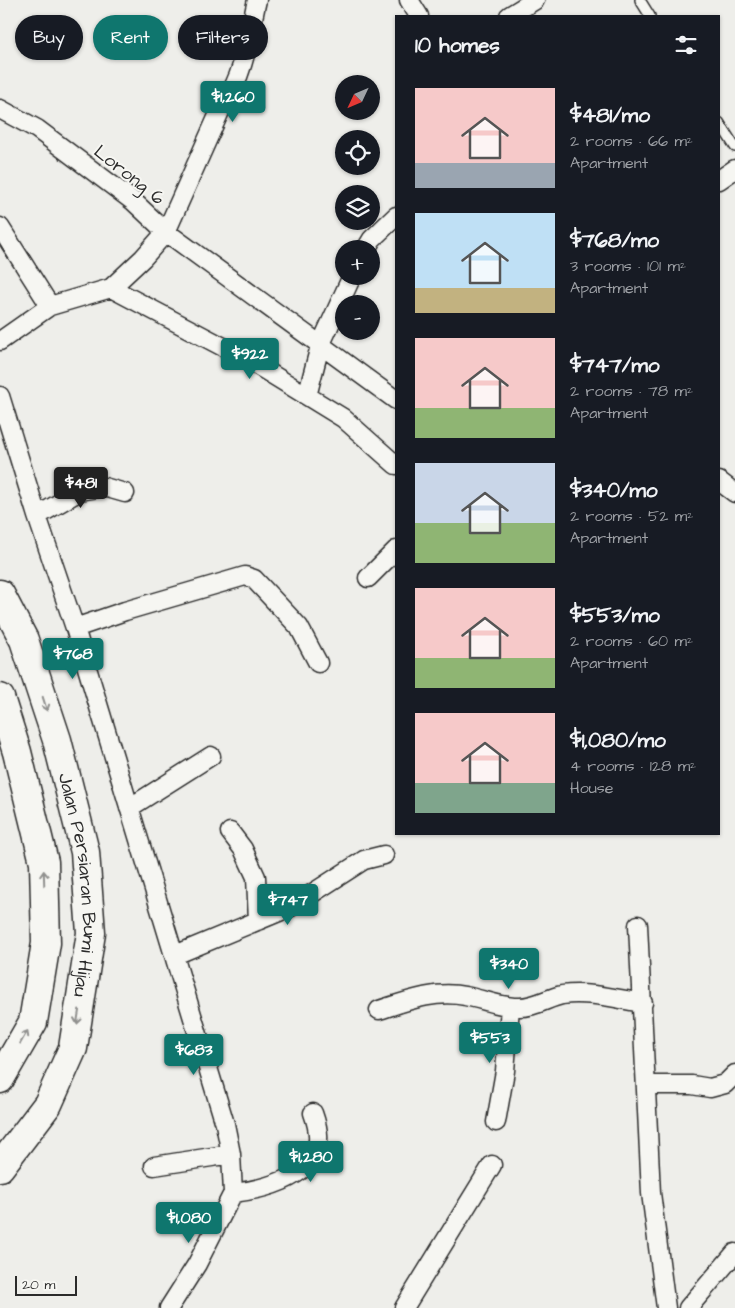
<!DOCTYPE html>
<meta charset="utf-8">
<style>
:root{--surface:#171b24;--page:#20242c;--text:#f1f3f6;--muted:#9ea1a6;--accent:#0f766e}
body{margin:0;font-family:"Architects Daughter",sans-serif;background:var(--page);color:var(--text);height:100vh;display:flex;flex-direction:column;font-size:19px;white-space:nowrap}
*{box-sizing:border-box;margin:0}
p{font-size:16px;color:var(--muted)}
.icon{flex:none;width:28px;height:28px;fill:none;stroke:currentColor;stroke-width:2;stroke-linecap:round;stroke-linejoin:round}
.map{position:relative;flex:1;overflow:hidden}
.sheet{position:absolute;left:395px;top:15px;width:325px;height:820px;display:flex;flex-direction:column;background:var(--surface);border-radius:0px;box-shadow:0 1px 4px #0004}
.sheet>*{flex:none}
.top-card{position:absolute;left:15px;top:15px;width:305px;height:45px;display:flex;gap:10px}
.needle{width:32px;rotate:226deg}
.fabs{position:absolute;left:335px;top:75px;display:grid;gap:10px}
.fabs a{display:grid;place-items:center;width:45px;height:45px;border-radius:50%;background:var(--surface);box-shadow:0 1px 4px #0004;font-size:25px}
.scale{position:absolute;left:15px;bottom:12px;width:62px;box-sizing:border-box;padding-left:5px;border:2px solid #2b2b2b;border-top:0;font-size:14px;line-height:18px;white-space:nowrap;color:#2b2b2b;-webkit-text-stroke:4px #f6f6f2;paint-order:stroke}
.price{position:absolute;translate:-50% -42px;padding:0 11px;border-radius:5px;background:var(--accent);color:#fff;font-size:16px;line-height:32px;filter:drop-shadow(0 1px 2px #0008)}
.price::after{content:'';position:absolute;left:50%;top:30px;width:15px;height:11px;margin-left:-8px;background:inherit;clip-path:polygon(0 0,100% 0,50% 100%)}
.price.current{background:#222;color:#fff}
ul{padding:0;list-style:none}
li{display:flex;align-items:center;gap:15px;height:125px;padding:0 20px}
li span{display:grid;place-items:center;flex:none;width:140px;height:100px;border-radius:0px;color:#555}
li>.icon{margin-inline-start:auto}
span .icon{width:60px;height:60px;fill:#fffc;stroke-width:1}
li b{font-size:21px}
h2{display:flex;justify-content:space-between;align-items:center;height:60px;padding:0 20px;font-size:21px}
.tag{padding:0 18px;border-radius:22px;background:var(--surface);box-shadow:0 1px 4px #0004;font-size:18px;line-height:45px}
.tag.current{background:var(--accent);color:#fff}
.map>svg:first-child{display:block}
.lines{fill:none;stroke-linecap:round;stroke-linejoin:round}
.lane-casing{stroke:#2b2b2b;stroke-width:12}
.street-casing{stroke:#2b2b2b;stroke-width:21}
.primary-casing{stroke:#2b2b2b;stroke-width:31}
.lane{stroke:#f6f6f2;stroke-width:9}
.street{stroke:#f6f6f2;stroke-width:18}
.primary{stroke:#f6f6f2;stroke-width:28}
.oneway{stroke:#90908e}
.labels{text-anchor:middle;stroke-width:4;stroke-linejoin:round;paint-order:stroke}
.street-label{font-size:19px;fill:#2b2b2b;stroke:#f6f6f2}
</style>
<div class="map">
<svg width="735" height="1308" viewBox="0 0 735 1308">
<rect width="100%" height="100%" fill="#eeeeea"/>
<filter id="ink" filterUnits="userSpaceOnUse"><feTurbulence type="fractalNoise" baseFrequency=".02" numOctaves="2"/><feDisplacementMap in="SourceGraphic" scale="10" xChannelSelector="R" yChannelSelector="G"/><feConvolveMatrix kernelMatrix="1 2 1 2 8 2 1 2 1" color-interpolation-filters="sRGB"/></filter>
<g filter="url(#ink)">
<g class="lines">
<defs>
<path id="lane" d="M640 0 650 16
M719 122 735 147"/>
<path id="street" d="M257 0C250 29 244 78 225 100L166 232 396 400
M409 0 419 16
M509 16 535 0
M0 109 37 129 133 201 166 232 143 258 111 288
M719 180 735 169
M0 227 50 306
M366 249 372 239 396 216
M0 341 50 306 111 288 250 361 343 418 396 465
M0 396 37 516 75 628 225 1124 231 1154 233 1193 197 1264 169 1308
M307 396 320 346 352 276
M719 481 735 493
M37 516 80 491 104 487 125 493
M368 578 396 550
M75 628 125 611 245 576 254 579 299 627 318 663
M129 808 211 756
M230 832 243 849 256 877 258 921
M638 925 651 1193 666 1308
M175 955 291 907 364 860 384 855
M379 1010C407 1001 435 990 465 996 483 999 499 1007 518 1007 533 1008 548 998 562 995 587 991 618 999 643 1003
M646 1085H692L710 1088 725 1084 735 1074
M496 1122 505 1071 510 1007
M154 1166 231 1154
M233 1193C260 1190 309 1179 317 1147 320 1136 317 1124 313 1113
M404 1308 492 1165
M688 1308 735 1253"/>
<g id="primary">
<path id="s1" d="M0 594 24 640 57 740 85 852 91 933 73 1048 48 1104 0 1167"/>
<path d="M0 698 17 752 44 862 46 943 33 1022 0 1079"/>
</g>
</defs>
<use href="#lane" class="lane-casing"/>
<use href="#street" class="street-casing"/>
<use href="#primary" class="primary-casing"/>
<use href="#lane" class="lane"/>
<use href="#street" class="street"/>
<use href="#primary" class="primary"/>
</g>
<defs><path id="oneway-shaft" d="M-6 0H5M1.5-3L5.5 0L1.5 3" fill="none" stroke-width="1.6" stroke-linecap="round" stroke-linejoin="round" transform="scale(1.25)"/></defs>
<g class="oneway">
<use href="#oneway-shaft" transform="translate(45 704) rotate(72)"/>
<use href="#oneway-shaft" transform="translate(44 878) rotate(-92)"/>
<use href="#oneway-shaft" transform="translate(78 1017) rotate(99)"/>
<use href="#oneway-shaft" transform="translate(24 1037) rotate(-60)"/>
</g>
</g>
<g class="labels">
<g class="street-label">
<text transform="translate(130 174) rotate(38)" y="7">Lorong 6</text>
<text dy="7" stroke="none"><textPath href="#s1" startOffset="305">Jalan Persiaran Bumi Hijau</textPath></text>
</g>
</g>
</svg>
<div class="fabs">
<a><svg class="needle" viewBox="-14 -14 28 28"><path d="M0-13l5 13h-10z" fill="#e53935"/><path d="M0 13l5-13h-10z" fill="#9ea1a6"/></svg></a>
<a><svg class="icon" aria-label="locate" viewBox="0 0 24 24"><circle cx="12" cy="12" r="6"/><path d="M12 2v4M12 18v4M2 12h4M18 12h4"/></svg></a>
<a><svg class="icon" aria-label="layers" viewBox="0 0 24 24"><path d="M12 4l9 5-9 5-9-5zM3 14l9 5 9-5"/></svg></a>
<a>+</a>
<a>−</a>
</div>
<div class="scale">20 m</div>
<b class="price" style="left:233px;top:123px">$1,260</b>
<b class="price" style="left:250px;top:380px">$922</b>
<b class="price current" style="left:81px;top:509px">$481</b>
<b class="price" style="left:73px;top:680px">$768</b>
<b class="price" style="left:288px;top:926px">$747</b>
<b class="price" style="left:509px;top:990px">$340</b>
<b class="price" style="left:490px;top:1064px">$553</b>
<b class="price" style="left:194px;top:1076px">$683</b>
<b class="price" style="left:311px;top:1183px">$1,280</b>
<b class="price" style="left:189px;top:1244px">$1,080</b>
<div class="top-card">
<a class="tag">Buy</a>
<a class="tag current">Rent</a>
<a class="tag">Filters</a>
</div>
<section class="sheet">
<h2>10 homes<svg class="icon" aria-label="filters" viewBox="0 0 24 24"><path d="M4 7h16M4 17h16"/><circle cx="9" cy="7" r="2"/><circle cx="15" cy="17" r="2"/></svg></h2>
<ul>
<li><span style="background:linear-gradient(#f6c9c9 75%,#9aa5b1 0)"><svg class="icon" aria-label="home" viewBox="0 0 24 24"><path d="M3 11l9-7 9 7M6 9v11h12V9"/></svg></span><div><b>$481/mo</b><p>2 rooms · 66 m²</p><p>Apartment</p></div></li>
<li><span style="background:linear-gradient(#bfe0f5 75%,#c2b280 0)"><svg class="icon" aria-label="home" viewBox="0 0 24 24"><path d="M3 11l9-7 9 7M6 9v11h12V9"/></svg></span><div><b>$768/mo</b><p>3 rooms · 101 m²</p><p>Apartment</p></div></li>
<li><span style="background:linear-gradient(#f6c9c9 70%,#8fb573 0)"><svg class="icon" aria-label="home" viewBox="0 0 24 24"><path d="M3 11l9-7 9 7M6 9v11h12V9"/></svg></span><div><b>$747/mo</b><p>2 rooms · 78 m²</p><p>Apartment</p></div></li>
<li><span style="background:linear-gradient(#c9d6e8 60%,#8fb573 0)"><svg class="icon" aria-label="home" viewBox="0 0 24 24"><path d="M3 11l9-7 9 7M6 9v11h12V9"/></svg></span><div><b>$340/mo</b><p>2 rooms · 52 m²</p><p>Apartment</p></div></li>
<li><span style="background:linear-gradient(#f6c9c9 70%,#8fb573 0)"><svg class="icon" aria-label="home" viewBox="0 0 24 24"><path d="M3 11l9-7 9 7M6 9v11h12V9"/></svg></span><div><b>$553/mo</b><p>2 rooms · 60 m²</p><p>Apartment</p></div></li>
<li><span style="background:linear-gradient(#f6c9c9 70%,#7fa58c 0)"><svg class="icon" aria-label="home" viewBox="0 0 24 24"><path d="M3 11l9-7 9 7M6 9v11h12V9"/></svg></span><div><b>$1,080/mo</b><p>4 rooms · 128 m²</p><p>House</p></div></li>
</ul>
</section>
</div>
